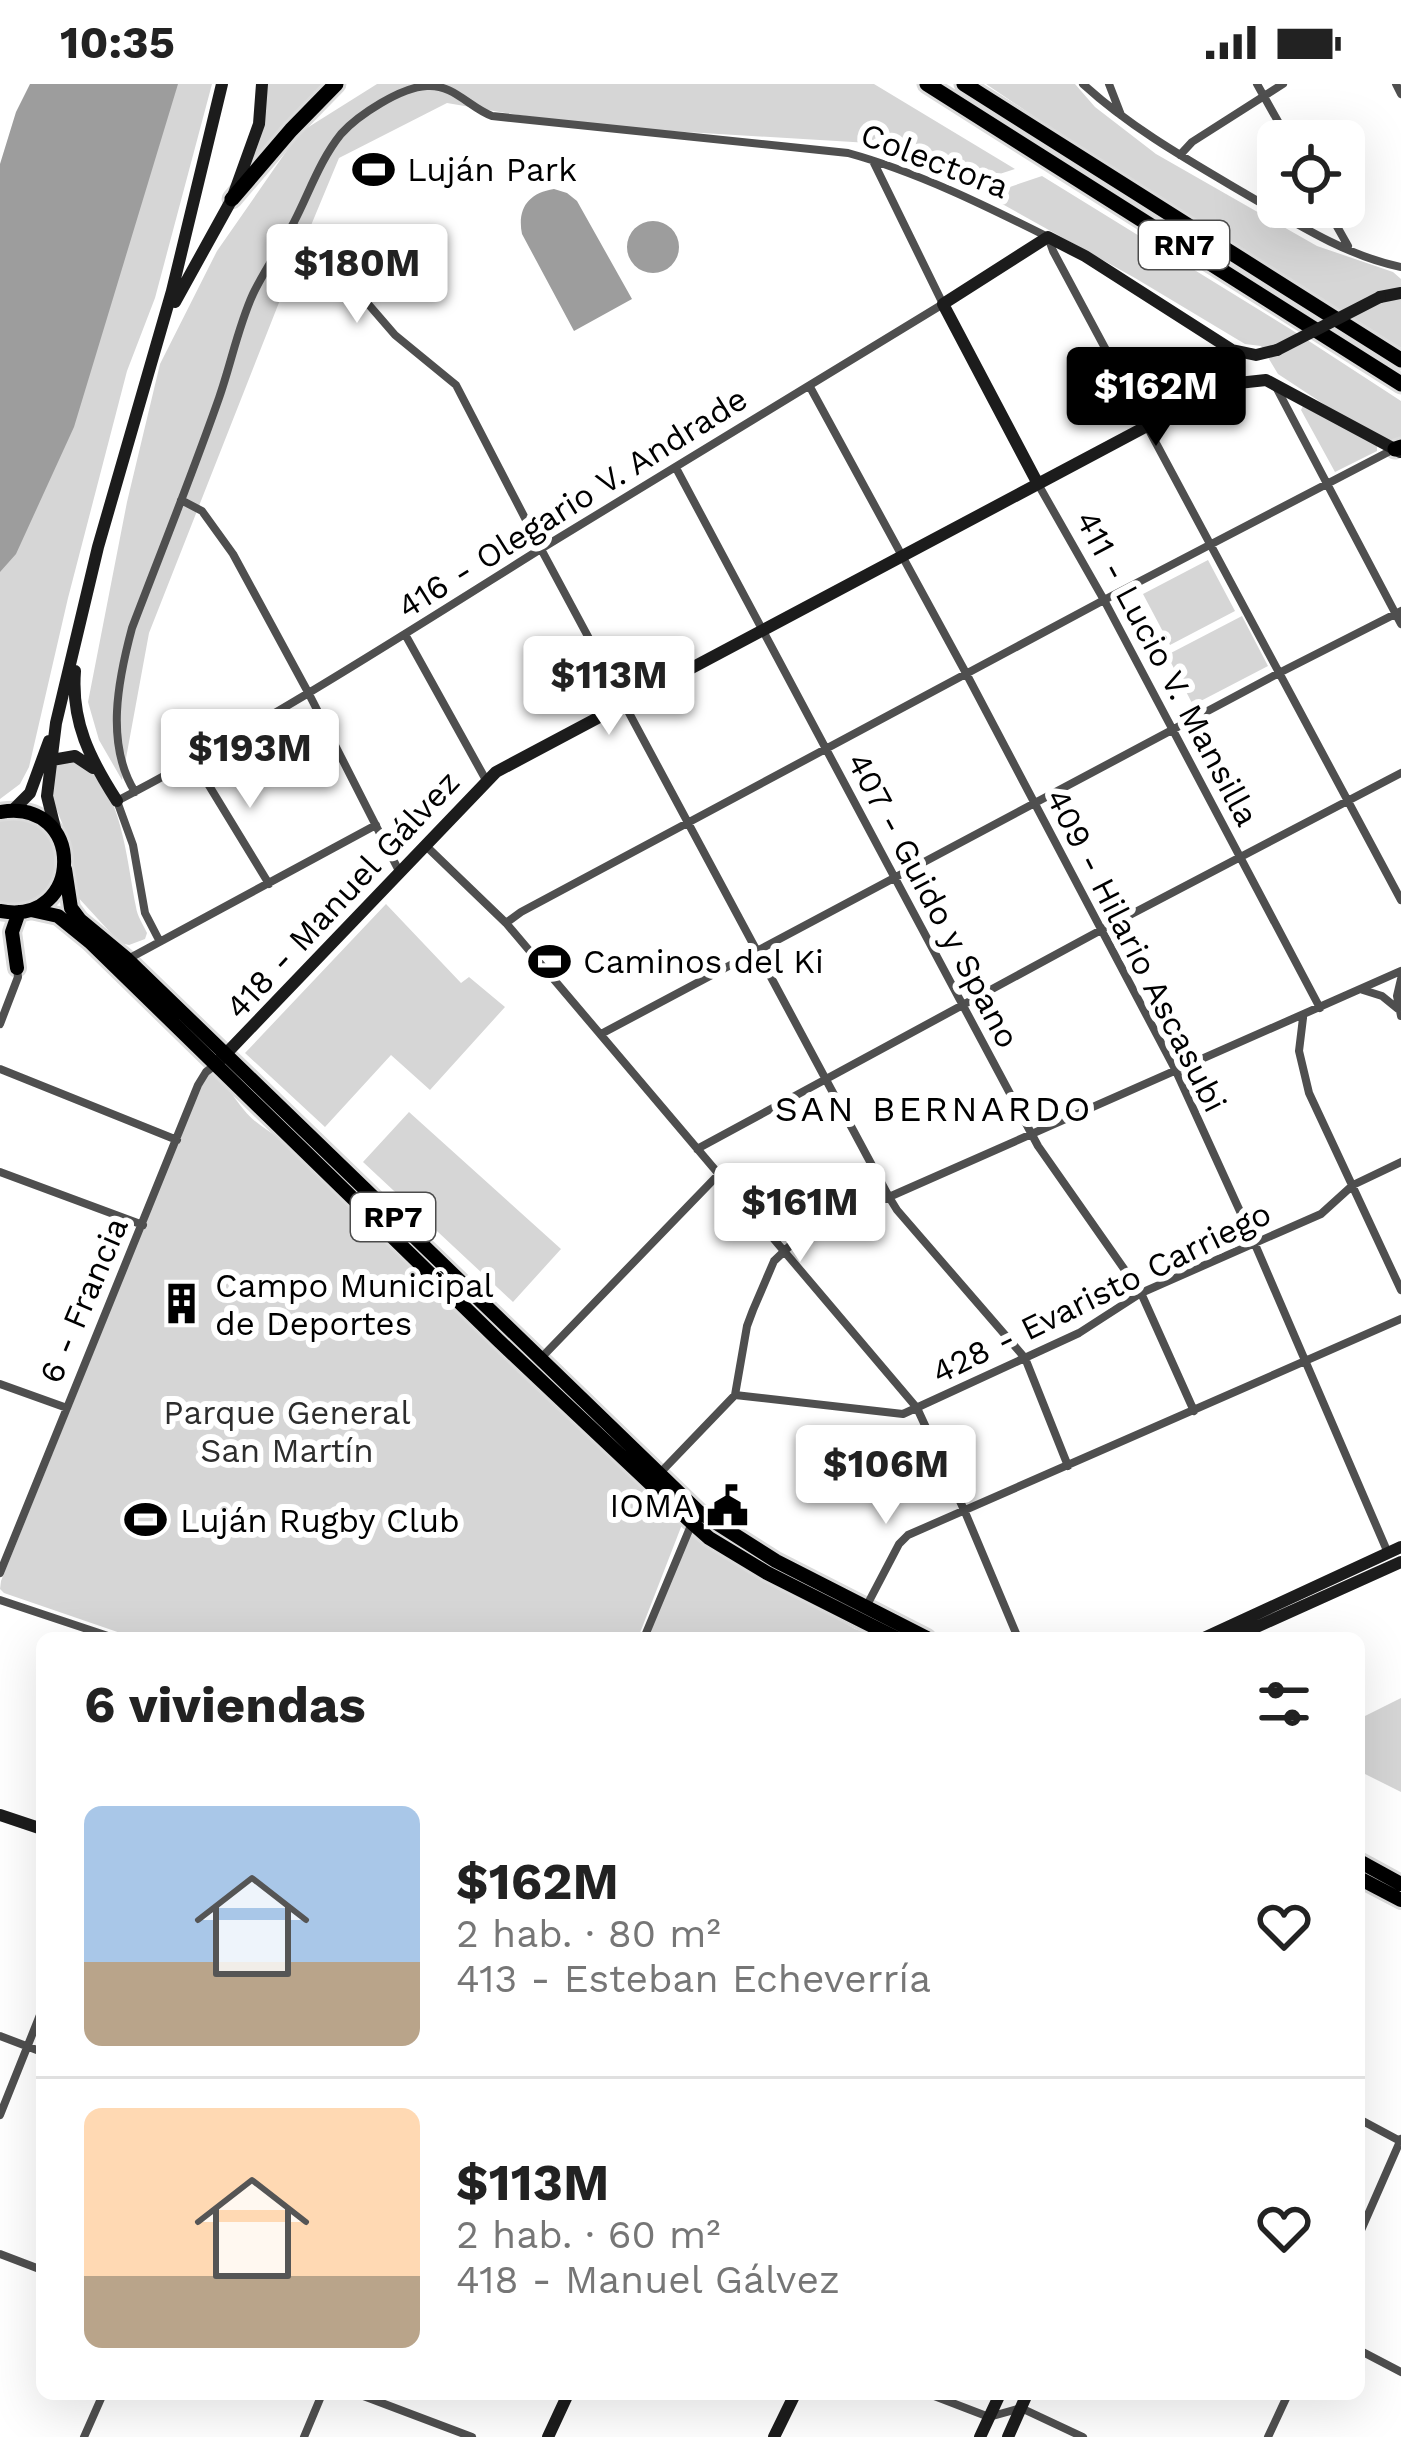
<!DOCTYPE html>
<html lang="es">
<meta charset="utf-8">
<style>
:root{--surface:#fff;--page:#f6f6f6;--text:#222;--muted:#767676;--line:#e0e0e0;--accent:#000}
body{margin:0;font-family:"Work Sans",sans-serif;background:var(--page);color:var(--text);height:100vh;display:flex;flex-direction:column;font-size:45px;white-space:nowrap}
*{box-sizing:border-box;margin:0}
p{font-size:39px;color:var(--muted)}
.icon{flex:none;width:66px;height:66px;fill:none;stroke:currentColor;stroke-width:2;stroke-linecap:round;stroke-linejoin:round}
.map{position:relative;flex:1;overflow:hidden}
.sheet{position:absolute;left:36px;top:1548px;width:1329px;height:768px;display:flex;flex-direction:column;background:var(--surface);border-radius:18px;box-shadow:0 12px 48px #0002}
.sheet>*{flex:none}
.fabs{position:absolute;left:1257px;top:36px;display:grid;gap:24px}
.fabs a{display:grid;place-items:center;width:108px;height:108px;border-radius:18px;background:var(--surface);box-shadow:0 12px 48px #0002;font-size:60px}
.price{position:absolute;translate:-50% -102px;padding:0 27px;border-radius:12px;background:#fff;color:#222;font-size:39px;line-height:78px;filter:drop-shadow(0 3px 6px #0008)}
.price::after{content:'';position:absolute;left:50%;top:72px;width:36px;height:27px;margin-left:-18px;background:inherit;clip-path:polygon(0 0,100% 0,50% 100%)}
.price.selected{background:var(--accent);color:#fff}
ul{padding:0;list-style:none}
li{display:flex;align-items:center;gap:36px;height:300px;padding:0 48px}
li+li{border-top:3px solid var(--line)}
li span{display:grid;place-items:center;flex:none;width:336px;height:240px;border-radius:18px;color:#555}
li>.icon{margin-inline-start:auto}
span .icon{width:144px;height:144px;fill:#fffc;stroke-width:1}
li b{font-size:51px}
h2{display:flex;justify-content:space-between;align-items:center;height:144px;padding:0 48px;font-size:51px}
.status{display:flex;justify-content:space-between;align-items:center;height:84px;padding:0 60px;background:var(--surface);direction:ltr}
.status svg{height:33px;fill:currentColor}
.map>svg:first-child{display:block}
.green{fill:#d6d6d6}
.water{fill:#9d9d9d}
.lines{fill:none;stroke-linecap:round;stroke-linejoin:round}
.primary-casing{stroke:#dbdbdb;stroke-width:20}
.highway-casing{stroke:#dbdbdb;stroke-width:21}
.street{stroke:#4f4f4f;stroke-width:8}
.secondary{stroke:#1c1c1c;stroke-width:12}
.primary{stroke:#000;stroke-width:14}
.highway{stroke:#000;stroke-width:15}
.secondary-bridge{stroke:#1c1c1c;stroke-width:12}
.labels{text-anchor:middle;stroke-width:12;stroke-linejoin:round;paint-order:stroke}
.shield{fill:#fff;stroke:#4c4c4c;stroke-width:3}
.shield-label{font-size:30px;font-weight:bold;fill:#000}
.street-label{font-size:33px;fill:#000;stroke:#fff}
.poi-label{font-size:33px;fill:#000;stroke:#fff;text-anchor:start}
.park-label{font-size:33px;fill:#2d2d2d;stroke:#fff}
.neighbourhood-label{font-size:36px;letter-spacing:3px;fill:#000;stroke:#fff}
</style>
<div class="status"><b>10:35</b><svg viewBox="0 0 49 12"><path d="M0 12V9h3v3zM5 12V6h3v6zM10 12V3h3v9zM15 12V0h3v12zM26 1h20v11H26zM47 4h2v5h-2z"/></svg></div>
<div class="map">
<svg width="1401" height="2353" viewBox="0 0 1401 2353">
<rect width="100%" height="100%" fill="#fff"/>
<path class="green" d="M114 0H212L155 214 127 287 68 514 29 683 20 700 0 715V379Z
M265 0H322L250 81Z
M377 0H874L1015 85 981 96 886 60 620 44 518 31 447 19 339 74 280 216 149 549 122 696 99 656 88 618 127 418 160 280 217 167 299 49Z
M986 0H1075L1095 23 1156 70 1317 162 1393 188 1401 195V264L1070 57Z
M1042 92 1295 248 1401 317V371L1278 290 1261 262 1245 260 1135 194 986 111Z
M1303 322 1377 361V367L1335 388 1301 326Z
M1208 476 1235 527 1170 561 1143 510Z
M1242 532 1268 582 1193 621 1167 571Z
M67 674C75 678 85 682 92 688 123 715 128 785 136 823 137 832 143 840 147 849L145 855 129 861 120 859 75 810 71 761 51 712 56 682Z
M18 730 52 748 59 786C44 813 33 825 0 818V733Z
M386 820 461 899 469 893 505 923 430 1006 391 971 325 1043 245 969Z
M210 987C226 997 232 1012 244 1026 255 1040 271 1048 285 1058L683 1438 638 1554H135L4 1509 0 1505 1 1497 204 994Z
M409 1028 561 1165 513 1218 363 1078Z
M695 1449 855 1545 882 1554H647L688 1454Z
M1401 1614V1708L1359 1687V1635Z"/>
<path class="water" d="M30 0H178L74 343 16 470 0 488V80L16 28Z
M554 105 567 109 577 117 632 215 574 247 522 150C517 125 528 109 554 105Z
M627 163a26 26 0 1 1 52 0a26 26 0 1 1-52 0Z"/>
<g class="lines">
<defs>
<path id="primary" d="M0 728C86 713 85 843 0 827
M65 785 71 824 80 836 127 875 699 1428 776 1477 927 1554
M31 826 58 832 90 858 497 1255 692 1439 709 1454 767 1489 896 1554
M17 884 12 848 19 828
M1359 1777 1401 1800
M1359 1794 1401 1816"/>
<path id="highway" d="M927 0 1401 300
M964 0 1401 276
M232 115 291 46 336 0
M1395 365 1401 363"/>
</defs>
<use href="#primary" class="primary-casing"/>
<use href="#highway" class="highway-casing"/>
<path class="street" d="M1083 0C1131 44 1188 76 1244 109 1292 137 1346 172 1401 183
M1109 0 1121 31
M1257 0 1289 57
M1396 0 1401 10
M1180 71 1192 58 1283 0
M1326 123 1348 162
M293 141 311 154 395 251 456 301 541 465 889 1113 897 1126 1025 1274 1068 1382
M810 303 967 591 1176 987 1254 1158 1388 1469
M1276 303 1401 540
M676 384 1038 1062 1141 1209 1194 1327
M1038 400 1104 516 1320 924
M181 416 202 427 233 470 309 610 399 787
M406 552 486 696
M194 677 269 800
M135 708C105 660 118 596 132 544 161 468 192 391 219 314 231 280 238 243 253 210 265 185 281 163 294 138 309 109 320 76 341 50 358 31 401 3 427 2 453 0 470 24 492 32L848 69C917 88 984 121 1048 153L1053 167 1401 816
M426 762 506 839 917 1324 965 1428 1018 1554
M506 839 521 828 1104 516 1394 365
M159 856 145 829 133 761 117 717C263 641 400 553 539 466 673 383 809 303 943 220L873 77
M128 875 376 741
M1401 895 1397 912 1401 932
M1363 906 1382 912 1398 925
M1303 934 1299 967 1309 1009 1401 1206
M0 940 18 893 17 885
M601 950 1279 589 1401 527
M0 985 177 1056
M697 1065 1103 845 1401 689
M0 1088 143 1141
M542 1273 718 1091
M0 1300 67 1324
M735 1311 903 1330 1079 1249 1141 1209 1321 1130 1353 1101 1401 1078
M660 1389 735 1311 747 1242 753 1226 774 1177 795 1157 889 1113 1401 887
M0 1489 198 1001 206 988 215 981
M0 1516 114 1554
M866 1523 899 1460 908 1451 1401 1235
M644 1554 692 1439
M0 1952 42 1968
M0 2031 42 1926
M1359 2035 1400 2057
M1359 2151 1401 2055
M0 2170 42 2186
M1359 2266 1401 2288
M358 2310 472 2353
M929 2310 989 2333 1021 2324 1083 2353
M84 2353 103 2310
M304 2353 322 2310
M1268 2353 1288 2310"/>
<path class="secondary" d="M1380 213 1401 209
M175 218 232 115 259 40 262 0
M1038 400 943 220 1048 153 1085 172 1232 266 1256 271 1277 266
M75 587C71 638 90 675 117 717
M52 676 75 672 93 684
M13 726 30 709 49 657
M55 744 47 712 56 639 98 463 172 207 222 0
M219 977 496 688 1147 342 1229 300 1266 296 1400 368
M1204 1554 1401 1463
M1232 1554 1401 1478
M0 1731 42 1745
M548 2353 568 2310
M774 2353 795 2310
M980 2353 1000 2310
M1008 2353 1027 2310"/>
<use href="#primary" class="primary"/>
<use href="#highway" class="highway"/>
<path class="secondary-bridge" d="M1277 266 1380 213"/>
</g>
<defs>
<symbol id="stadium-bare" viewBox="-9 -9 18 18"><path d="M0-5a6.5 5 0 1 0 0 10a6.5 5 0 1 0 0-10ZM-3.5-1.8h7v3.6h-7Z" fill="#000" stroke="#fff" stroke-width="2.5" paint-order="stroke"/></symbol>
<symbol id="building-bare" viewBox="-9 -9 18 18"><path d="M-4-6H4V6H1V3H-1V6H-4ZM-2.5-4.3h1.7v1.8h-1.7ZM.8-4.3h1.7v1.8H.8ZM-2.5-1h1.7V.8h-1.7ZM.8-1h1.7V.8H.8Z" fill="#000" stroke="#fff" stroke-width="2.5" paint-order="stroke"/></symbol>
<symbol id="civic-bare" viewBox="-9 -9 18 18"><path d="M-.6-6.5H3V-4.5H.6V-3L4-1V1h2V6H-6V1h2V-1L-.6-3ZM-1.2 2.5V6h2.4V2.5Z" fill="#000" stroke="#fff" stroke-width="2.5" paint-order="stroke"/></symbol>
</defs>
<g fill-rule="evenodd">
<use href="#stadium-bare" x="344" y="56" width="59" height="59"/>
<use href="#stadium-bare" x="520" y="848" width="59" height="59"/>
<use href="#building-bare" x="152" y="1190" width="59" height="59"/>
<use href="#civic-bare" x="698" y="1392" width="59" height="59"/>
<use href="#stadium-bare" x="116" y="1406" width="59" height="59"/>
</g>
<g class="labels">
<g class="shield">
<rect x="1139" y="137" width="90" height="48" rx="9"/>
<rect x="351" y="1109" width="84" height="48" rx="9"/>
</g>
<g class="shield-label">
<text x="1184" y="171">RN7</text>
<text x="393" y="1143">RP7</text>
</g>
<g class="street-label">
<text transform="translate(935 76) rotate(21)" y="12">Colectora</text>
<text transform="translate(572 418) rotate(-32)" y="12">416 - Olegario V. Andrade</text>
<text transform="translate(1168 584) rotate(62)" y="12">411 - Lucio V. Mansilla</text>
<text transform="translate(342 810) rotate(-47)" y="12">418 - Manuel Gálvez</text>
<text transform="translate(934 816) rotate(62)" y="12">407 - Guido y Spano</text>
<text transform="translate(1137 866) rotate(63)" y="12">409 - Hilario Ascasubi</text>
<text transform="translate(1101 1208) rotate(-26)" y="12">428 - Evaristo Carriego</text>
<text transform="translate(83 1216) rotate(-67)" y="12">6 - Francia</text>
</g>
<g class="poi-label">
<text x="407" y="97">Luján Park</text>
<text x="583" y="889">Caminos del Ki</text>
<text x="215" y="1213">Campo Municipal<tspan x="215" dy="38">de Deportes</tspan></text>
<text x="694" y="1433" text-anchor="end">IOMA</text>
<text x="180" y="1448">Luján Rugby Club</text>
</g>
<g class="park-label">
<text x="287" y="1340">Parque General<tspan x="287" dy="38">San Martín</tspan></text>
</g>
<g class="neighbourhood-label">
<text x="934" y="1037">SAN BERNARDO</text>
</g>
</g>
</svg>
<div class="fabs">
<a><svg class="icon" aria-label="locate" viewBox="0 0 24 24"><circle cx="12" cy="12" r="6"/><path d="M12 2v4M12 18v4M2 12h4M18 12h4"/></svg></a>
</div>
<b class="price" style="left:357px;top:242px">$180M</b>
<b class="price selected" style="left:1156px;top:365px">$162M</b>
<b class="price" style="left:609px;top:654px">$113M</b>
<b class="price" style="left:250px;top:727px">$193M</b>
<b class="price" style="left:800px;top:1181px">$161M</b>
<b class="price" style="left:886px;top:1443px">$106M</b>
<section class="sheet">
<h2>6 viviendas<svg class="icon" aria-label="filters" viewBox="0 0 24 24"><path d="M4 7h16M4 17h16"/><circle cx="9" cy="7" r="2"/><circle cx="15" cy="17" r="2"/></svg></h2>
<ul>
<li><span style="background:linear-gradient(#a9c7e8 65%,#b9a48a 0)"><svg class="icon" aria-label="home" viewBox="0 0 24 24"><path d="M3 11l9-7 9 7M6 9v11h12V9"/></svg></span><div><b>$162M</b><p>2 hab. · 80 m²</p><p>413 - Esteban Echeverría</p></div><svg class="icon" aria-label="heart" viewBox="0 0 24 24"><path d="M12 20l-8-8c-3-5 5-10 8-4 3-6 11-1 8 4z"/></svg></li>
<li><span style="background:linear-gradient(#ffd9b3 70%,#b9a48a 0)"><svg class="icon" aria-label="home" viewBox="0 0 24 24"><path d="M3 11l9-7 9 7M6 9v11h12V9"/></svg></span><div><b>$113M</b><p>2 hab. · 60 m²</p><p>418 - Manuel Gálvez</p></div><svg class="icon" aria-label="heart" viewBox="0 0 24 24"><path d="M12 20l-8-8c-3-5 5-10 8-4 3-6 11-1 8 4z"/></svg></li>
</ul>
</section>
</div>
